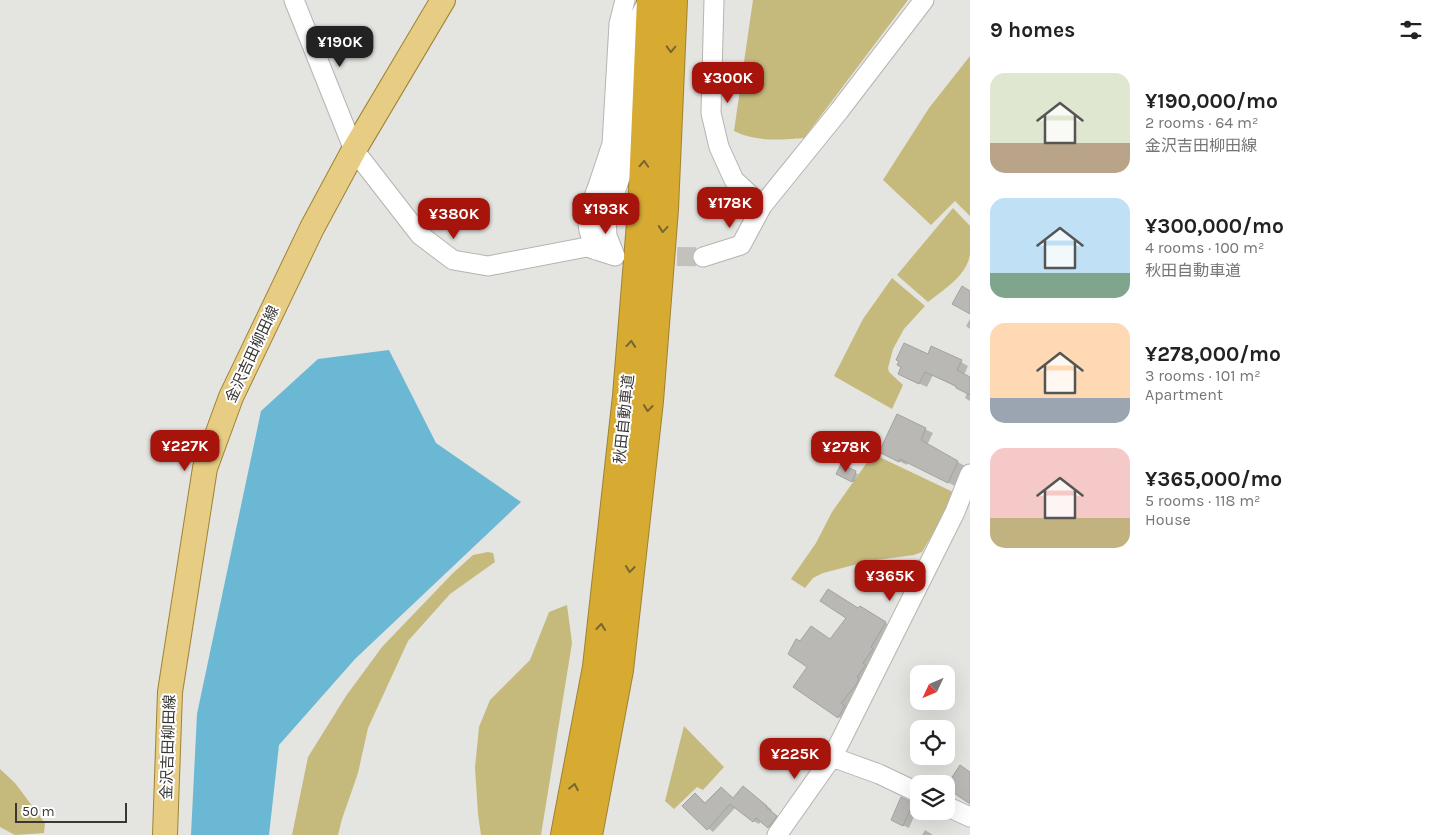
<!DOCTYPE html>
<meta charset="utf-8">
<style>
:root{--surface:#fff;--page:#f6f6f6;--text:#222;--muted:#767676;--accent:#a7140b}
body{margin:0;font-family:Karla,"Noto Sans JP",sans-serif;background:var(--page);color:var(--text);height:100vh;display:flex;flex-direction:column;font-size:19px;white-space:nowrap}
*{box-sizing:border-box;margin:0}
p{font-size:16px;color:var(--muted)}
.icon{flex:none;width:28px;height:28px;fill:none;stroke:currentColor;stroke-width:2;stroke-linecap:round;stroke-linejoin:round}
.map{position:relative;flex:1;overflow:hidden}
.side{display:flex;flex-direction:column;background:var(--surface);width:475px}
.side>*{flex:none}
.needle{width:32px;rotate:226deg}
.tools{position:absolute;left:910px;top:665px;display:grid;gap:10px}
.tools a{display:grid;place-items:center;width:45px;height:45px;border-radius:10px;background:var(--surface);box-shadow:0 5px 20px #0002;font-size:25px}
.scale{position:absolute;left:15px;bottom:12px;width:112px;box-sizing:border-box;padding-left:5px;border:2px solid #383736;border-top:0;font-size:14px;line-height:18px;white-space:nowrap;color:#383736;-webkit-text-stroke:4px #fff;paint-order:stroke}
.price{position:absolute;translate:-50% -42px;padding:0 11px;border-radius:10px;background:var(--accent);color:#fff;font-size:16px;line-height:32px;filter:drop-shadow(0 1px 2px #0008)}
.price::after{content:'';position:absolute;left:50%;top:30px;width:15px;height:11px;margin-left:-8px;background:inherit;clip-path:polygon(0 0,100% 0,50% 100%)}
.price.current{background:#222;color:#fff}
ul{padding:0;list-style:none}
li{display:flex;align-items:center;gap:15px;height:125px;padding:0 20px}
li span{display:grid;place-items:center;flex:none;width:140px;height:100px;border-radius:15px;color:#555}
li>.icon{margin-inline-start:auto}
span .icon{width:60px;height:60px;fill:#fffc;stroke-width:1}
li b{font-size:21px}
h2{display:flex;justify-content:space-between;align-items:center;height:60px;padding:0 20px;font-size:21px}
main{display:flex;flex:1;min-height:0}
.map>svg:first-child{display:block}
.green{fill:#c5b97c}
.water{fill:#6ab8d3}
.shadow{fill:#0003}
.building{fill:#b9b8b5;stroke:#a2a29e}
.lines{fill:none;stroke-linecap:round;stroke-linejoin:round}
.minor-tunnel{stroke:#c2c1be;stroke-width:19;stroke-dasharray:19 9;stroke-linecap:butt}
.minor-casing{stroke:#b5b4b1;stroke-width:21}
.major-casing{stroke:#9f8233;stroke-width:26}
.highway-casing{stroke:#9f8233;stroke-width:30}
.minor{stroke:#fff;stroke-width:19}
.major{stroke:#e7cd84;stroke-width:24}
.highway{stroke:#d7ab32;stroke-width:28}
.oneway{stroke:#786534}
.labels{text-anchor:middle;stroke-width:4;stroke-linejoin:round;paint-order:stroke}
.street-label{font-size:15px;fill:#383736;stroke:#fff}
</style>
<main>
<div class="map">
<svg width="970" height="835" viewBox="0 0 970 835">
<rect width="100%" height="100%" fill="#e4e4e0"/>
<path class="green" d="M753 0H908L804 138C780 140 756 142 734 131Z
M970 56V216L955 201 931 225 883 180 929 108Z
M953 208 970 226C970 235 970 245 970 254 967 276 943 290 928 302L897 275Z
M892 278 925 306 904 329 893 349 888 368 889 372 903 385 892 409 834 376 863 319Z
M873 454 953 492 938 525 922 552 914 555 869 561 823 573 813 578 805 588 791 579 816 543 832 512Z
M488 552 493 553 495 562 450 594 408 641 368 728 358 773 342 819 338 835H292L308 757 346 696 382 647 452 574 473 555Z
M567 605 572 643 541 835H481L478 814 475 768 479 727 490 700 530 660 549 612Z
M684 726 724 767 703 790 697 787 674 809 665 801Z
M0 769 15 783 45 823 44 833 15 835 0 827Z"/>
<path class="water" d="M389 350 436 443 521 502 355 659 279 745 269 835H191L197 714 261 411 318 359Z"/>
<path class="shadow" d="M970 319V329L966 326Z
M928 355 961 362 968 366 964 375 970 378V401L965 398 967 393 933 375 927 387 907 378Z
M897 416 933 433 927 445 965 466 955 486 908 462 907 465 888 456Z
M841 465 858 474 854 482 837 474Z
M861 607 892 627 862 688 847 708 851 711 845 721 795 687 809 667 800 643 831 640Z
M721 788 734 799 749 791 772 810 771 811 781 820 774 830 761 821 759 824 753 821 736 807 713 832 708 828 695 795 706 804Z
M901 798 918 807 909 828 898 823Z
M925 830 933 835H934H922Z"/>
<path class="building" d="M962 286 970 291V314L952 304Z
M904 343 928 354 931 346 962 360 957 370 970 377V395L956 388V386L925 372 919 384 898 374 901 367 897 365 899 361 896 360Z
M897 414 926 428 921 440 958 461 948 483 900 459 899 462 879 452Z
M841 464 856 471 852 482 836 474Z
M828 589 858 608 860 606 886 622 871 647 873 649 863 663 866 665 857 677 859 678 856 685 841 703 845 706 838 718 793 687 807 667 788 654 796 639 800 641 811 626 830 639 846 618 820 601Z
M960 765 970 772V804L954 793 955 790 947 785Z
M743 786 767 806 766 807 777 816 768 828 756 818 753 822 730 804 707 830 682 806 695 793 705 803 721 787 733 798Z
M901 797 913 803 903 826 891 820Z"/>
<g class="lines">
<path class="minor-tunnel" d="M649 256 703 257"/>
<defs>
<path id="minor" d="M294 0 354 150 420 235 453 260 488 266 587 247 615 256
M714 0 711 113 719 147 734 180 762 206
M596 250 589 231 587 215 598 186 612 144 619 24 625 0
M615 256 607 236 606 217 621 175 631 129 635 26 647 3
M703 257 741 245 762 206 839 111 924 0
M832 757 879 774 919 793
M946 806 970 817
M777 835 832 757 840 742 955 512 970 474"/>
<path id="major" d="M165 835 170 692 205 468 231 397 312 228 354 150 443 0"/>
<path id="highway" d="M565 835 597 667 627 396 642 211 651 0
M588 835 619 670 649 401 664 209 673 0"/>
</defs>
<use href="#minor" class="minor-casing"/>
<use href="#major" class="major-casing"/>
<use href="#highway" class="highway-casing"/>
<use href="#minor" class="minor"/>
<use href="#major" class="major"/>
<use href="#highway" class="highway"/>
</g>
<defs><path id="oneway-chevron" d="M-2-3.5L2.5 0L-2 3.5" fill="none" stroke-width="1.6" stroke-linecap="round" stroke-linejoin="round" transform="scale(1.25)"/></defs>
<g class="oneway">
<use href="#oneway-chevron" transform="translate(671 49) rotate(92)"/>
<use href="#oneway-chevron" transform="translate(644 164) rotate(-87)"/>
<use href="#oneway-chevron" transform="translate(663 229) rotate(95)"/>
<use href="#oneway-chevron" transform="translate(631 344) rotate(-85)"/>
<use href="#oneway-chevron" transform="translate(648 408) rotate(96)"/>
<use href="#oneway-chevron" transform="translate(630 569) rotate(96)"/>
<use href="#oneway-chevron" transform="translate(601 627) rotate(-84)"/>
<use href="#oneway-chevron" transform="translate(574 787) rotate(-79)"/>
</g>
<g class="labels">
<g class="street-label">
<text transform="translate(252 354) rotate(-65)" y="5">金沢吉田柳田線</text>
<text transform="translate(624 419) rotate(-84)" y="5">秋田自動車道</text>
<text transform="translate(168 747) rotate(-88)" y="5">金沢吉田柳田線</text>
</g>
</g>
</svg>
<div class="tools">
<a><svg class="needle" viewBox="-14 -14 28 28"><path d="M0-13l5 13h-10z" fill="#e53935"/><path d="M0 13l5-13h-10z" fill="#767676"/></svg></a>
<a><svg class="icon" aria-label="locate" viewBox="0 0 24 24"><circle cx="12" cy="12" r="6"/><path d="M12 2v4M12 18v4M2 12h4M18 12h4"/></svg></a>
<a><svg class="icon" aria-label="layers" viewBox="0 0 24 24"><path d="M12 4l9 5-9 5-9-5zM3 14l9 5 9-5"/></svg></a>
</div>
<div class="scale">50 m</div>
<b class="price current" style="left:340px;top:68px">¥190K</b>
<b class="price" style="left:728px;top:104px">¥300K</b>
<b class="price" style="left:730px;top:229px">¥178K</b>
<b class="price" style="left:606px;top:235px">¥193K</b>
<b class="price" style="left:454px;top:240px">¥380K</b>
<b class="price" style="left:185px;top:472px">¥227K</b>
<b class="price" style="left:846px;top:473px">¥278K</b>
<b class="price" style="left:890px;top:602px">¥365K</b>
<b class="price" style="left:795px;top:780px">¥225K</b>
</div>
<section class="side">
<h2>9 homes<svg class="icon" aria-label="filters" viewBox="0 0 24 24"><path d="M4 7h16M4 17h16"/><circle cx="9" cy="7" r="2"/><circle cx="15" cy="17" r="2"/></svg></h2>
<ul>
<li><span style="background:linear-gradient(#dfe7d0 70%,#b9a48a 0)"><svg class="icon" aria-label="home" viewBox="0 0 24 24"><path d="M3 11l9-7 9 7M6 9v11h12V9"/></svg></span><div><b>¥190,000/mo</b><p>2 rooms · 64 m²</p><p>金沢吉田柳田線</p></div></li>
<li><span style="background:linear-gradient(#bfe0f5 75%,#7fa58c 0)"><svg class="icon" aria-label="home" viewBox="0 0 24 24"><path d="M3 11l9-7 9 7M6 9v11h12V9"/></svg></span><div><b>¥300,000/mo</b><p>4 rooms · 100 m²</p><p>秋田自動車道</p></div></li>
<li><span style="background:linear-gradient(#ffd9b3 75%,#9aa5b1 0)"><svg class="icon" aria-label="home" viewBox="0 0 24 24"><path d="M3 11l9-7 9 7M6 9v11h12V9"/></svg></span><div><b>¥278,000/mo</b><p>3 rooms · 101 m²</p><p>Apartment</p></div></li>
<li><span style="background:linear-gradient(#f6c9c9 70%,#c2b280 0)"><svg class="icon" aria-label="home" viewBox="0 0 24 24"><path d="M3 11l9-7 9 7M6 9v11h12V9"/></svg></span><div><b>¥365,000/mo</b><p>5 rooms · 118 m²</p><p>House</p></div></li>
</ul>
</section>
</main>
